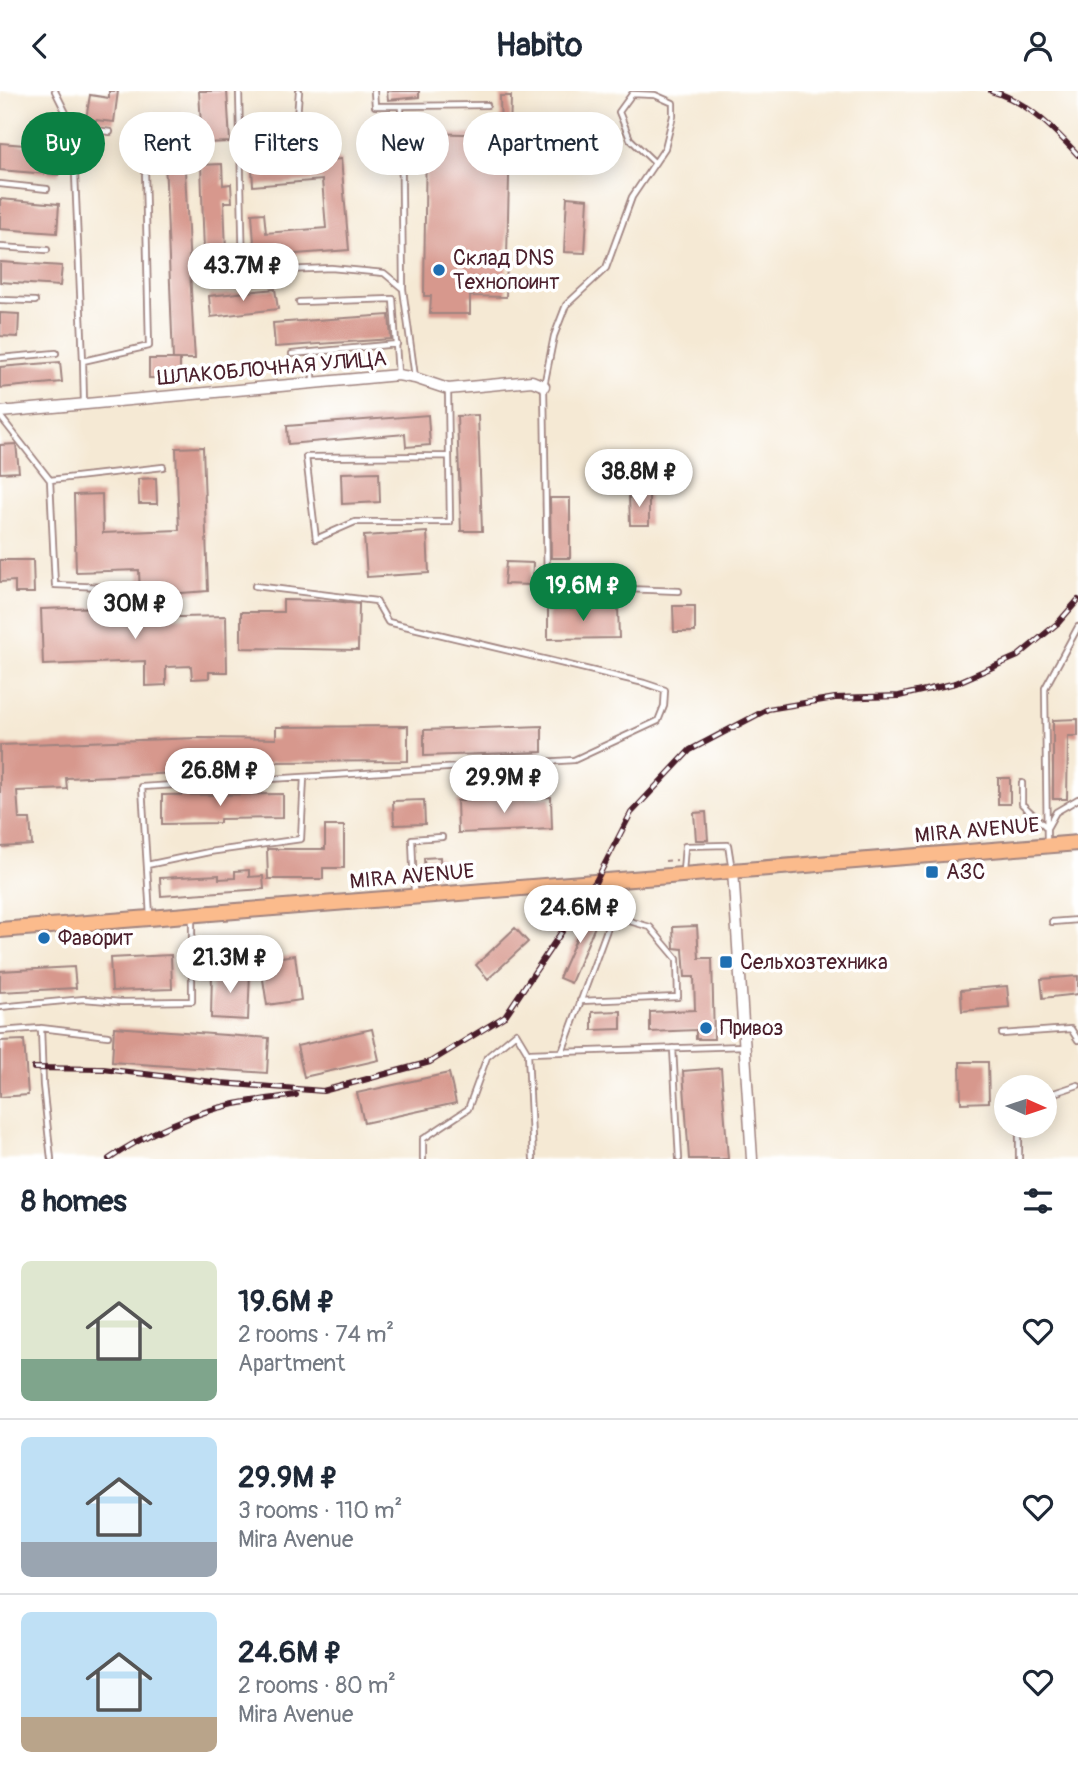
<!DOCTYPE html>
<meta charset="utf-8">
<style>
:root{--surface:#fff;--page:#f2f2f3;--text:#1f2937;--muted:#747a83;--line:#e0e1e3;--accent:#0b8043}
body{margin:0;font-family:Pangolin,sans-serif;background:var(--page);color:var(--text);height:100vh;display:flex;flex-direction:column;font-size:26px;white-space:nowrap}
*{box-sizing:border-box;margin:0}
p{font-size:23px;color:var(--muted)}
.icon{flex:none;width:38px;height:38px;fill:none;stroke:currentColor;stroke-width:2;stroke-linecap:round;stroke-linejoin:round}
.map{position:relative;height:1068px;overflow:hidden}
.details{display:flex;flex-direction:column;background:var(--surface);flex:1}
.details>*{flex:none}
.guide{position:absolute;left:21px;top:21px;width:700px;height:63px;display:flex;gap:14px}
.needle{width:46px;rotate:93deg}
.fabs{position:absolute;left:994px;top:984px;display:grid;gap:14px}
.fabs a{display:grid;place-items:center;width:63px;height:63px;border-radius:50%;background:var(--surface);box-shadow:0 4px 18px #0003;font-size:35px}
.price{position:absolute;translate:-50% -60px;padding:0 16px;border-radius:24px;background:#fff;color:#222;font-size:23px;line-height:46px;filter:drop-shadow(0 2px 4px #0008)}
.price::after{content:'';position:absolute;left:50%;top:42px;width:21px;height:16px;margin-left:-10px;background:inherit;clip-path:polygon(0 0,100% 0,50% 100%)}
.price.current{background:var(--accent);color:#fff}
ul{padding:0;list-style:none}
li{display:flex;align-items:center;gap:21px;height:175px;padding:0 21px}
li+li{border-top:2px solid var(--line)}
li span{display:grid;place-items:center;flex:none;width:196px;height:140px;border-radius:10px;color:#555}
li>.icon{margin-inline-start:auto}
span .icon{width:84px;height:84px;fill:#fffc;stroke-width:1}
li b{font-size:30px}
h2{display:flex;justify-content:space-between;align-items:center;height:84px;padding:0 21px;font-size:30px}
.tag{padding:0 24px;border-radius:32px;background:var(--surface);box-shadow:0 4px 18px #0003;font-size:24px;line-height:63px}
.tag.current{background:var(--accent);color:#fff}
header{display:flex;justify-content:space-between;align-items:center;height:91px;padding:0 21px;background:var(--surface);font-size:32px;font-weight:700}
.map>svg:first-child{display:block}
.building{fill:#d7988d}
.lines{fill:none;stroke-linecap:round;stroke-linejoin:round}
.lane-casing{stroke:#a08480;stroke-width:8}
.street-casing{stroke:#a08480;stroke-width:13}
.primary-casing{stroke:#a08480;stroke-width:18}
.path{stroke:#a08480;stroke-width:2;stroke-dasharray:5 5;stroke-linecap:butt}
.lane{stroke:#fff;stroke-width:4.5}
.street{stroke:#fff;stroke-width:10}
.primary{stroke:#fbbb8c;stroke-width:14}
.rail-casing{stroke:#4a1f2b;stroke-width:6}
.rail{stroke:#fff;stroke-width:3.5;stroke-dasharray:10;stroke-linecap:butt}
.poi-dot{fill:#1f6fb2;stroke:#fff;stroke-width:2.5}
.labels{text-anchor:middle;stroke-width:7;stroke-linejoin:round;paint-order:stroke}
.poi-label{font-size:21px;fill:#4a1f2b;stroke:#fff;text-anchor:start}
.street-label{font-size:21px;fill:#4a1f2b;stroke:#fff}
</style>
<header><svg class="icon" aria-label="back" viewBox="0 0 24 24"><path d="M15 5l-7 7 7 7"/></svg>Habito<svg class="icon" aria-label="person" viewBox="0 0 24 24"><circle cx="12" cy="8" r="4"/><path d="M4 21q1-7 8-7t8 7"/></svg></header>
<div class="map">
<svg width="1078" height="1068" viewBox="0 0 1078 1068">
<rect width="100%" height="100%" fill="#fff"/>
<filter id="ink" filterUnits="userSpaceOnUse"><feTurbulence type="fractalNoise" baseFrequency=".0143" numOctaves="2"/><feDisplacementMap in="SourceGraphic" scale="14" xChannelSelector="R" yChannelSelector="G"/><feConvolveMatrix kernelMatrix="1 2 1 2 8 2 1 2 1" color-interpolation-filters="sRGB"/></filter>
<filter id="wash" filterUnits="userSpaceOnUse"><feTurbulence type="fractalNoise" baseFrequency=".00686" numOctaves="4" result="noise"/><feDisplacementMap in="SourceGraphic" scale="28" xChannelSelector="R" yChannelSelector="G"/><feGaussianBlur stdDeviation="1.57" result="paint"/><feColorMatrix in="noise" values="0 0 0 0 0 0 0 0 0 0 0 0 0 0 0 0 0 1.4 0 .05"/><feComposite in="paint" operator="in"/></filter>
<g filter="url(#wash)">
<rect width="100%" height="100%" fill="#f5e9d4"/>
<g id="blocks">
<path class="building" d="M109 0H118L114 31 86 28 90 4 109 7Z
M199 0H227L230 51 202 52Z
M387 0H419V6L388 9Z
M500 5H511L506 206 470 205V223H430L431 205H424L426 42 501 44Z
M183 41 193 237 195 268H173L164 42Z
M0 52 61 57 59 84 0 79Z
M341 68 349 159 255 166 252 123 264 122 266 142 326 137 322 89 253 95 252 76Z
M222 73 223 94 231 93 232 111H224L226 160 204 161 201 74Z
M567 106 588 108 585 162 564 161Z
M0 108 59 113 57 142 0 138Z
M0 171 62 175 60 195 0 191Z
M275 198 278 218 211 226 209 205Z
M0 222 19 223 18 246 0 245Z
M389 224 391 248 275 256 273 232Z
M149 268H180V287H149Z
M60 271 62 291 0 297V276Z
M428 324 430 354 406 356 405 343 288 353 287 335Z
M478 324 482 440H461L457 325Z
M16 353 19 381 0 382V354Z
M203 356 208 500 140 505 139 479 76 481 74 404 102 403 103 442 179 439 176 357Z
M379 381 380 411 342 413 341 382Z
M156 387 157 413H139L138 388Z
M629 403H649V434H630Z
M550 407H570V467H551Z
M427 441 429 482 367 486 364 445Z
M0 469H33L34 502H15V490L0 491Z
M506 471 533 472 532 494 504 493Z
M283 509 335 510 359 513 358 559 241 557V521H283Z
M135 515V527L226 525 227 581H209V587L192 588 191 575 166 576V594L145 595V570L43 574 41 518Z
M673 515H695V541H674Z
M618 516 619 547 548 548V518Z
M1078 628V645H1068L1067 708H1053V629Z
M408 635V670L269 671V677H200V681L66 687 67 698 17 700 19 728H30L32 754 0 756V654L199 647 276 648V636Z
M542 635V661L424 665V639Z
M998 687H1010V713H998Z
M283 703V727L220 728V732L162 733V704Z
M551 706 552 738 458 742 457 710Z
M424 709 425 733 394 734 393 710Z
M706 721 708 749H696L694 722Z
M325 735H344V777H323V788H268L267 758H325Z
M440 766 441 784 425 785 424 767Z
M249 779V786L263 785 264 798 161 805 160 787 219 784V788L235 787V780Z
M590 816 601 821 571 892 559 887Z
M697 835 699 867H712L714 948H696V939L650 941V921L695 919 694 886H685L683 858 674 857 673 836Z
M515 837 528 851 488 888 476 874Z
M171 864 172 898 112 900 110 867Z
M295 864 301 909 267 914 260 869Z
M74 876 76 897 0 901V880Z
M212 879 250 881 248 929 211 927Z
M1078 885V903L1043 907 1041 888Z
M1007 895 1009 916 962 920 961 899Z
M621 920V938L592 939V921Z
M114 936 269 947 267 982 112 971Z
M372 938 379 969 304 986 297 955Z
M24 949 28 1004 0 1006V950Z
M960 971H988L989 1011 961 1012Z
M721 977 728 1068H689L683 980Z
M449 982 456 1012 364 1032 357 1002Z"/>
</g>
</g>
<g filter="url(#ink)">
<use href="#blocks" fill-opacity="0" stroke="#a08480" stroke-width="2"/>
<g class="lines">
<defs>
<path id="lane" d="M55 0 73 36
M239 0 243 181 331 177 384 182 402 197
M374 0 375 15H401
M296 40 299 0
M655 72 630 48 619 21 632 3 655 4 673 12V25L665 57 632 106 606 177 566 214 554 245 544 295 547 495 679 500
M0 93 47 98
M0 156 47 159
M0 209 35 210
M299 211 393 208 398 283
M292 263 397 253
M0 267 56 262
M83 270 73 36 110 41
M415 286 403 198 401 15 487 14
M313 291V261
M448 299 450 431H355L316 448 306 366 449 365
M84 313 83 270 149 255 144 33
M0 325 50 389 55 494 128 497
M50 389 163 376
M1022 692V713L1047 737 1056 721 1078 708
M1047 753 1045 597 1078 536
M147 774 209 761 301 748 304 686
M683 780 685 755 728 754 732 779
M414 801 412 748 442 746
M150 825 142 696 574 669 658 630 664 615 665 599 644 592 388 531 376 510 255 495
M1052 831 1078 829
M0 916 84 908 121 911 192 910V827
M41 937 108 945
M0 940 41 937 43 994 51 1068
M1002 943 1071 938 1078 949
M673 957 679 1068
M562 961 612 825 650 836 677 868 678 906 580 910
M529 962 744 955
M1045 1005 1078 994
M1019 1034V1068
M423 1068V1048L468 1018 487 966 516 942 528 962 533 1068"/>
<path id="street" d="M0 321 398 284 415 287 448 298 532 290 544 295
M733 779 752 1068"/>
<path id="primary" d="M0 839 1078 752"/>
</defs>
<use href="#lane" class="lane-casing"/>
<use href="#street" class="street-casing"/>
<use href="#primary" class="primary-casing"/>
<path class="path" d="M665 770 677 769"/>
<use href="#lane" class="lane"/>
<use href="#street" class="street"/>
<use href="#primary" class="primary"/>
<defs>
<path id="rail" d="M991 0C1027 10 1054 38 1078 64
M34 977 103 978 221 992 323 1000 430 971 505 925 596 790 631 722 690 659 768 618 835 607 899 605 956 592 1018 565 1058 532 1078 509
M109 1068C143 1044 195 1021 235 1013 255 1009 276 1007 296 1004"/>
</defs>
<use href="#rail" class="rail-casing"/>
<use href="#rail" class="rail"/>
</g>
</g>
<g class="poi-dot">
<circle cx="439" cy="179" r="7"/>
<rect x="925" y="774" width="14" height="14" rx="3.5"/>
<circle cx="44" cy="847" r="7"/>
<rect x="719" y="864" width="14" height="14" rx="3.5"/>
<circle cx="706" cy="937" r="7"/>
</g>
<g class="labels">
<g class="poi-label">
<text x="453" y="174">Склад DNS<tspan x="453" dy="24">Технопоинт</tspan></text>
<text x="946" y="788">АЗС</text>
<text x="58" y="854">Фаворит</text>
<text x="740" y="878">Сельхозтехника</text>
<text x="720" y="944">Привоз</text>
</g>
<g class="street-label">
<text transform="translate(272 277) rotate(-5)" y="7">ШЛАКОБЛОЧНАЯ УЛИЦА</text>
<text transform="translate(977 739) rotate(-5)" y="7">MIRA AVENUE</text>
<text transform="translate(412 785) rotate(-5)" y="7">MIRA AVENUE</text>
</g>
</g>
</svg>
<div class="fabs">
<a><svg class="needle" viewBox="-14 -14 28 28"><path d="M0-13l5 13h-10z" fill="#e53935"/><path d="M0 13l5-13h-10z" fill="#747a83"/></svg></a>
</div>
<b class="price" style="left:243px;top:212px">43.7M ₽</b>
<b class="price" style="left:639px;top:418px">38.8M ₽</b>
<b class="price current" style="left:583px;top:532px">19.6M ₽</b>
<b class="price" style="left:135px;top:550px">30M ₽</b>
<b class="price" style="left:220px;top:717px">26.8M ₽</b>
<b class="price" style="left:504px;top:724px">29.9M ₽</b>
<b class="price" style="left:580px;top:854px">24.6M ₽</b>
<b class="price" style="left:230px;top:904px">21.3M ₽</b>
<div class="guide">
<a class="tag current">Buy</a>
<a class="tag">Rent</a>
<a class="tag">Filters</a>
<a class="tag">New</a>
<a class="tag">Apartment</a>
</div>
</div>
<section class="details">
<h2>8 homes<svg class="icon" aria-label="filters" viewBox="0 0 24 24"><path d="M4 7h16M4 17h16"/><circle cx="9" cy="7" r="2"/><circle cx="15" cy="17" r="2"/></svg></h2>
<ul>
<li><span style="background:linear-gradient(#dfe7d0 70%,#7fa58c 0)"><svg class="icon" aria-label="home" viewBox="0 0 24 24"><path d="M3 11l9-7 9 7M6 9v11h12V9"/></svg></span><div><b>19.6M ₽</b><p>2 rooms · 74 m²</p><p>Apartment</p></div><svg class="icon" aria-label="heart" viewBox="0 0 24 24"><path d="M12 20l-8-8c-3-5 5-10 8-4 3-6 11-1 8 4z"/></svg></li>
<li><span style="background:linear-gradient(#bfe0f5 75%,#9aa5b1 0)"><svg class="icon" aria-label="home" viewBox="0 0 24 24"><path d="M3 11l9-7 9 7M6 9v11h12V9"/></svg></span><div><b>29.9M ₽</b><p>3 rooms · 110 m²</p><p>Mira Avenue</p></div><svg class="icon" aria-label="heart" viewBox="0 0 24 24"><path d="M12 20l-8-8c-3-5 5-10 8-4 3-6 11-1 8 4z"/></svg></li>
<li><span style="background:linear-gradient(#bfe0f5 75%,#b9a48a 0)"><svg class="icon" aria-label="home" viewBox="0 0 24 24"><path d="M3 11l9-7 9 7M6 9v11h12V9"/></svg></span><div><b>24.6M ₽</b><p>2 rooms · 80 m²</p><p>Mira Avenue</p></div><svg class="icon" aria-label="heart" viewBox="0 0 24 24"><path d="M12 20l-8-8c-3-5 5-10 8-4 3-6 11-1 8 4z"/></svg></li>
</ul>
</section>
